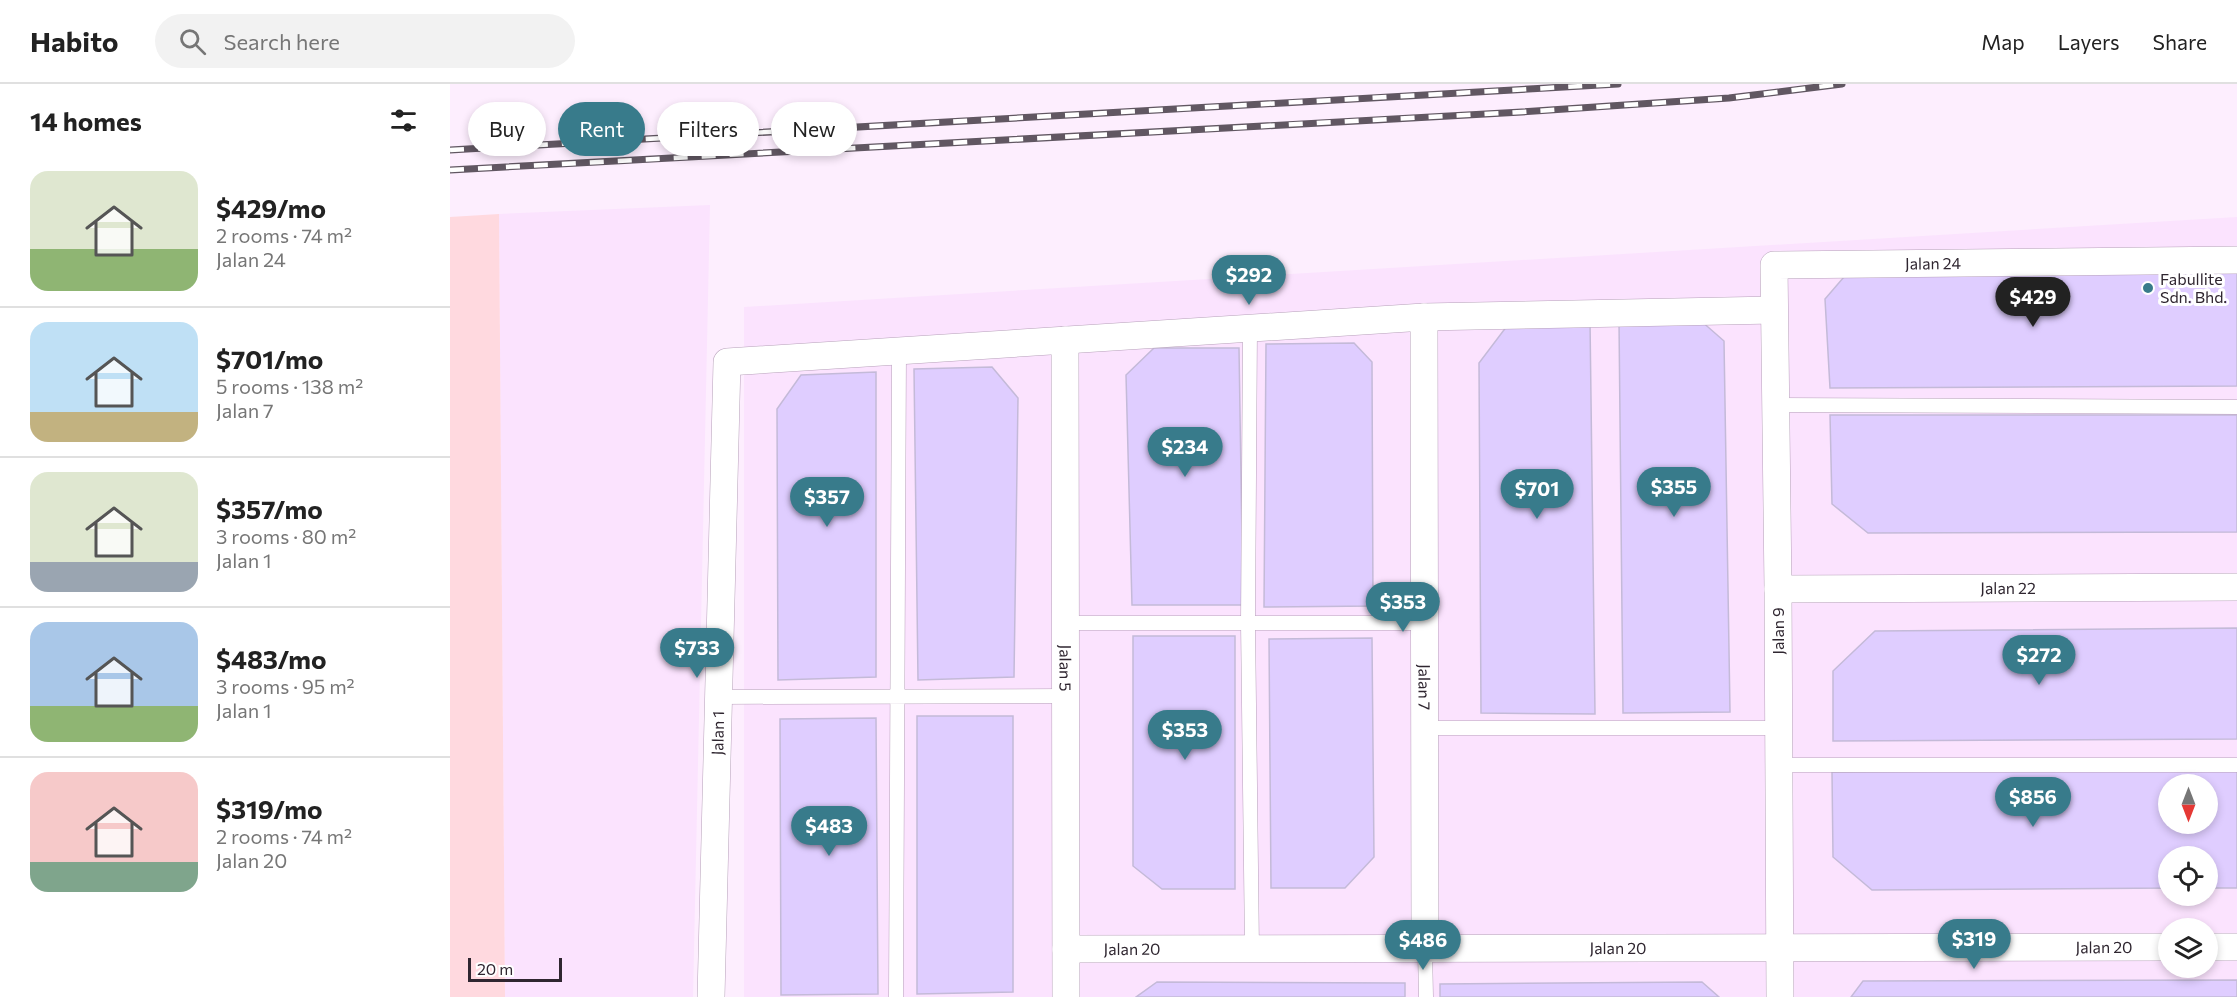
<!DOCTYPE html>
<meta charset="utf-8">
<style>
:root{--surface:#fff;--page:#f2f2f2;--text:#222;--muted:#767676;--line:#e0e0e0;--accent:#387b8b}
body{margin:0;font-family:Commissioner,sans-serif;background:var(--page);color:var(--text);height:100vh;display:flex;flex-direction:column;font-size:22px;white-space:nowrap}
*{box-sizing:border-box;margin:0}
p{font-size:20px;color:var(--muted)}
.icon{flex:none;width:33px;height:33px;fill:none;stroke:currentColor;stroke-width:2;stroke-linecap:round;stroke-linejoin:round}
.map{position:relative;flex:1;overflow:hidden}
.side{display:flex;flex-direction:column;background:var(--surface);width:450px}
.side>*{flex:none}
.top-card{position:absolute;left:18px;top:18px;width:570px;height:54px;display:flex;gap:12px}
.needle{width:39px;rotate:180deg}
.fabs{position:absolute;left:1708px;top:690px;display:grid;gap:12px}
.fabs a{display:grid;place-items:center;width:60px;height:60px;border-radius:50%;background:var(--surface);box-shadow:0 3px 9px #0003;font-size:30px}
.scale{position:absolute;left:18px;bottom:15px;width:94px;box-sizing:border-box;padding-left:6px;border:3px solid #2f2630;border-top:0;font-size:16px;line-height:21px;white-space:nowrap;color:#2f2630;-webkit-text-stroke:4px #fff;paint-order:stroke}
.price{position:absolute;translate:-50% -51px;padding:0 14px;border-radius:21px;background:var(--accent);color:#fff;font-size:20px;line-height:39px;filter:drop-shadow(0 2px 3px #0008)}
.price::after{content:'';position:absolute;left:50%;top:36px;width:18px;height:14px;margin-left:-9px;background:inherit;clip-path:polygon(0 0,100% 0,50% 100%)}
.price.selected{background:#222;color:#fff}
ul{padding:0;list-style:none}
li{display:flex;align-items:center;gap:18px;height:150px;padding:0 30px}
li+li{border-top:2px solid var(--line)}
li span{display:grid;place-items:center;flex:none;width:168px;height:120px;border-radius:18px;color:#555}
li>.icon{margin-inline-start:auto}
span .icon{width:72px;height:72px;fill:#fffc;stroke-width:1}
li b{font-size:26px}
h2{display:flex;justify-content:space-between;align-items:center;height:72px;padding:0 30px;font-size:26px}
.pill{padding:0 21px;border-radius:27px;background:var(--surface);box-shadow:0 3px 9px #0003;font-size:21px;line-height:54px}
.pill.selected{background:var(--accent);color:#fff}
header{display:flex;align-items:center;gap:36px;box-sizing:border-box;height:84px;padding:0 30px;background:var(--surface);border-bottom:2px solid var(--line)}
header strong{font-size:28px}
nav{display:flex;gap:33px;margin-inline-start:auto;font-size:21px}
.search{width:420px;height:54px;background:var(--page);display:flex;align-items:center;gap:15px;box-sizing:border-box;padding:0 21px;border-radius:33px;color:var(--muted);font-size:22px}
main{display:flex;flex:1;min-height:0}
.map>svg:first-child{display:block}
.built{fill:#fbe3fe;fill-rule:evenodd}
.green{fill:#ffd9df}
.building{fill:#dfcdff;stroke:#c4bad8;stroke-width:1.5;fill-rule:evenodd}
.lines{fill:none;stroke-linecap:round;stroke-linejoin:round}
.service-casing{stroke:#b7a1ba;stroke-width:15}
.minor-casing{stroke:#b7a1ba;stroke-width:28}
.service{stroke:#fff;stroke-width:14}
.minor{stroke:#fff;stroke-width:27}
.rail-casing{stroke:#615762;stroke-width:7}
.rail{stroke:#fff;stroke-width:4.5;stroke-dasharray:14;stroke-linecap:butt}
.poi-dot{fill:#387b8b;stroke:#fff;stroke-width:2}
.labels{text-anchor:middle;stroke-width:6;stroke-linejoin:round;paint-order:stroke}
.street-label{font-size:16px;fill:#2f2630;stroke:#fff}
.poi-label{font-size:16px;fill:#2f2630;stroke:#fff;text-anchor:start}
</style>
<header>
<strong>Habito</strong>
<div class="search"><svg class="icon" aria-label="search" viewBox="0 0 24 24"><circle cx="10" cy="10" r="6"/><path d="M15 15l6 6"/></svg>Search here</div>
<nav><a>Map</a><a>Layers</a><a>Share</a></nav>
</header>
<main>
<section class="side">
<h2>14 homes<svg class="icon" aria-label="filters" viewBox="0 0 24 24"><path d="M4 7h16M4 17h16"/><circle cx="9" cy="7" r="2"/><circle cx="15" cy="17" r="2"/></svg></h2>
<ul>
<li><span style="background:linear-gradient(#dfe7d0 65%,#8fb573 0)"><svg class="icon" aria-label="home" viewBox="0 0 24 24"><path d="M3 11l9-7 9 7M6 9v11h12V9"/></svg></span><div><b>$429/mo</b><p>2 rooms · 74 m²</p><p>Jalan 24</p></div></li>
<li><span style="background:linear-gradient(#bfe0f5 75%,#c2b280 0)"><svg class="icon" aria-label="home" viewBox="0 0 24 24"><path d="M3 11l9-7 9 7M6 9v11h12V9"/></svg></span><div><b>$701/mo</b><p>5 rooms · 138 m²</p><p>Jalan 7</p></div></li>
<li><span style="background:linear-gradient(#dfe7d0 75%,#9aa5b1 0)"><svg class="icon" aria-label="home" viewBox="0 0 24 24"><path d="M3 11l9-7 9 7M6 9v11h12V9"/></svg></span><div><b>$357/mo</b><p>3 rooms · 80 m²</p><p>Jalan 1</p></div></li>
<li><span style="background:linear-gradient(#a9c7e8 70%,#8fb573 0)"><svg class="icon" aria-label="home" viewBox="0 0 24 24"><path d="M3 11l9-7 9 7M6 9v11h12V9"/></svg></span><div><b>$483/mo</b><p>3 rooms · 95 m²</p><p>Jalan 1</p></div></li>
<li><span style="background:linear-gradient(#f6c9c9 75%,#7fa58c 0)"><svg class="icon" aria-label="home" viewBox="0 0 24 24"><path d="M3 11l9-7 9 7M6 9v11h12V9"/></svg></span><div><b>$319/mo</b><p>2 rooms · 74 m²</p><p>Jalan 20</p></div></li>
</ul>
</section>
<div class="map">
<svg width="1787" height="913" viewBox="0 0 1787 913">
<rect width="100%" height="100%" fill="#fdeefe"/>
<path class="built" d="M260 121 243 913H55L49 130Z
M1787 133V913H294V223ZM1719 700H1758V740H1719ZM1719 772H1758V812H1719ZM1719 844H1758V884H1719Z"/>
<path class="green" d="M49 130 55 913H0V133Z"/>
<path class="building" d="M1787 184V302L1380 304 1375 215 1400 186Z
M1063 234 1140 236 1145 630 1031 629 1029 279Z
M1250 236 1274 257 1280 628 1173 629 1169 237Z
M904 259 922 278 923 522 814 523 816 260Z
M704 264H789L793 521H682L676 291Z
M542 283 568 314 564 593 468 596 464 285Z
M426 288V593L328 596 327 325 351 291Z
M1380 331H1787V448L1418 449 1382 420Z
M1787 544V655L1383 657V587L1425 547Z
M683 552H785V805H712L683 782Z
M922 554 924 773 895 804H821L819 555Z
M467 632H563V908L467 910Z
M426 634 428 910 331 911 330 635Z
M1787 685V804H1758V772H1719V804L1422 806 1383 773 1382 688ZM1719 700H1758V740H1719Z
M1787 896V913H1401L1413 897Z
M707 898 955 899V913H686Z
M1252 898 1269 913H990V900Z"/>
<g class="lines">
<defs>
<path id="service" d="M800 244 798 539 802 865
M1326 321 1787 323
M615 539H975
M269 613 615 612
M975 644H1328
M1329 681H1787
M975 865 976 913
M446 913 449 267"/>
<g id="minor">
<path id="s1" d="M974 233 975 865"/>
<path id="s2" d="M615 256 616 913"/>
<path id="s3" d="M1328 505 1787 503"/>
<path d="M1758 863H1787"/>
<path id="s4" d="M616 865 1719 863"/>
<path id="s5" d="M261 913 277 278 974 233 1324 226"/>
<path id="s6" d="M1330 913 1328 505 1324 181 1787 176"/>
</g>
</defs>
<use href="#service" class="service-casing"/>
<use href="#minor" class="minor-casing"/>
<use href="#service" class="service"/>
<use href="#minor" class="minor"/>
<defs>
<path id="rail" d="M0 66 1168 0
M0 86 1072 28 1279 14 1392 0"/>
</defs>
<use href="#rail" class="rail-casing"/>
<use href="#rail" class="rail"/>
</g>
<circle class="poi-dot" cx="1698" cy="204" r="6"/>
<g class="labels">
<g class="street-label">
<text dy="6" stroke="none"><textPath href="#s6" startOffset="891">Jalan 24</textPath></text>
<text dy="6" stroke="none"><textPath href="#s3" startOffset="230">Jalan 22</textPath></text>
<text transform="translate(1328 547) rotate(-90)" y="6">Jalan 9</text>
<text dy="6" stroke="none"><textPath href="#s2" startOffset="328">Jalan 5</textPath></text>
<text dy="6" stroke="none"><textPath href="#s1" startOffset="370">Jalan 7</textPath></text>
<text dy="6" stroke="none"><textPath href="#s5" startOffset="264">Jalan 1</textPath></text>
<text dy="6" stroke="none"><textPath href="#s4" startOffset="1038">Jalan 20</textPath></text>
<text dy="6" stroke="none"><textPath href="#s4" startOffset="552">Jalan 20</textPath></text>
<text dy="6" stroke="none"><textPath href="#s4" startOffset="66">Jalan 20</textPath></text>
</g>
<g class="poi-label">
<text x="1710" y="201">Fabullite<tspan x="1710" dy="18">Sdn. Bhd.</tspan></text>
</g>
</g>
</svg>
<div class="fabs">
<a><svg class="needle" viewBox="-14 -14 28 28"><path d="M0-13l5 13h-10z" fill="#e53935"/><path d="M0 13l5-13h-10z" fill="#767676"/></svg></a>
<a><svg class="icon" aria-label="locate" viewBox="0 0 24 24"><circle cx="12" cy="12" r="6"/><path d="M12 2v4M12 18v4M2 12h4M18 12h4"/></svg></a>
<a><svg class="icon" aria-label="layers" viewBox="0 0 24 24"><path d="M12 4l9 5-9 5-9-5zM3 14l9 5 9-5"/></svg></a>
</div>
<div class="scale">20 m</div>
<b class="price" style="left:799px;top:222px">$292</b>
<b class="price selected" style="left:1583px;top:244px">$429</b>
<b class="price" style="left:735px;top:394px">$234</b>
<b class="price" style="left:1224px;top:434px">$355</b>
<b class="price" style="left:1087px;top:436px">$701</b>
<b class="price" style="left:377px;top:444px">$357</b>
<b class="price" style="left:953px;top:549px">$353</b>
<b class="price" style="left:247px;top:595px">$733</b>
<b class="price" style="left:1589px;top:602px">$272</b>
<b class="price" style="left:735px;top:677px">$353</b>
<b class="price" style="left:1583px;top:744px">$856</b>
<b class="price" style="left:379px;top:773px">$483</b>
<b class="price" style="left:1524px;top:886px">$319</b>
<b class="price" style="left:973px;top:887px">$486</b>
<div class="top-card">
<a class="pill">Buy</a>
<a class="pill selected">Rent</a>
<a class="pill">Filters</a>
<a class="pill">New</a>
</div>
</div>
</main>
